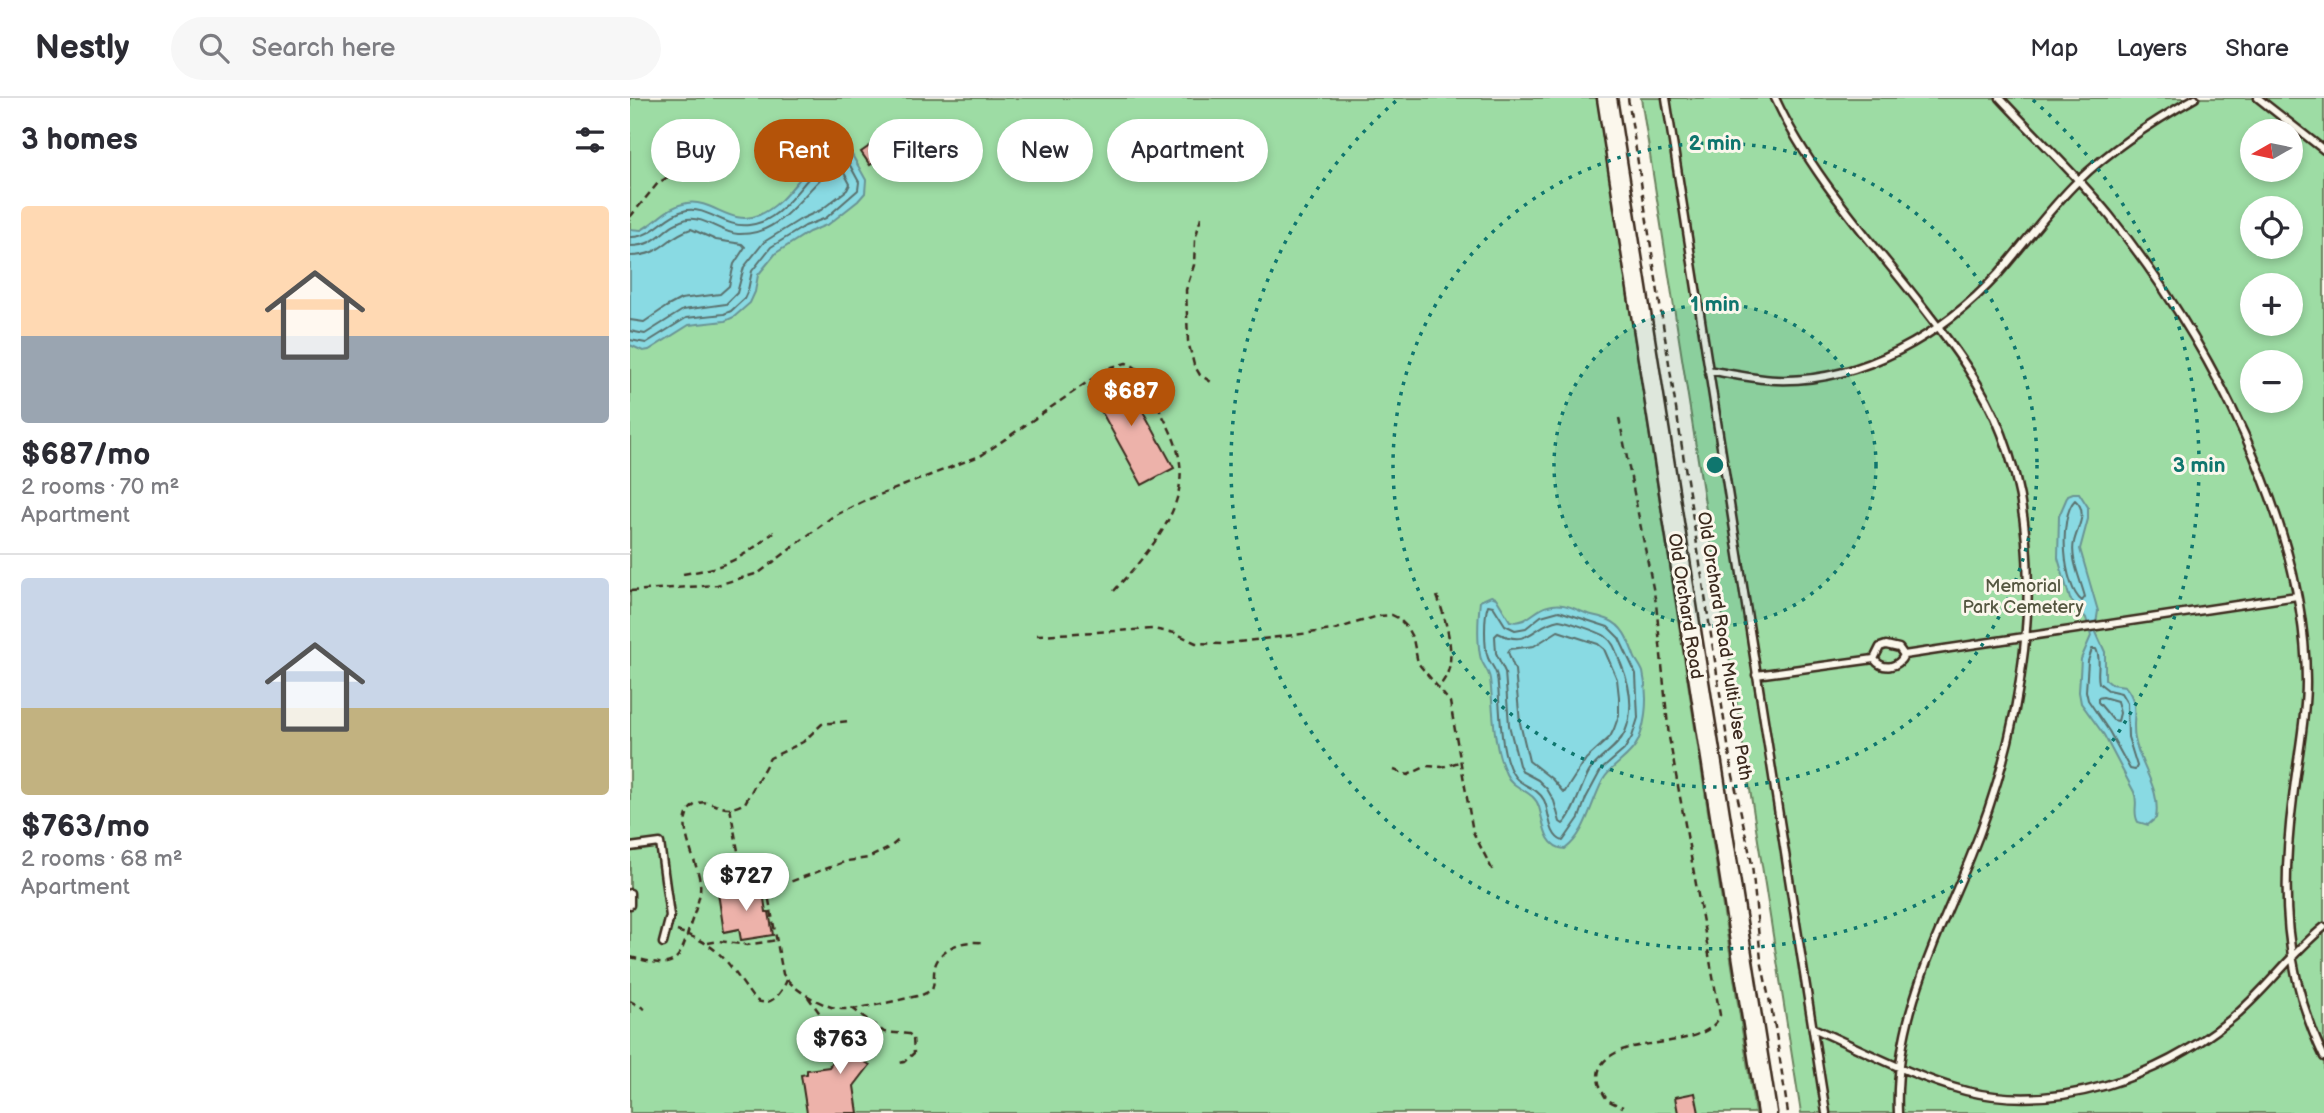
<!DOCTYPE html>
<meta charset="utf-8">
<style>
:root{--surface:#fff;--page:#f7f7f7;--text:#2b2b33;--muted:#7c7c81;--line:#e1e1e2;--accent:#b45309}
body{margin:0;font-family:"Balsamiq Sans",sans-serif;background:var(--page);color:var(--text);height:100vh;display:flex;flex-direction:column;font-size:26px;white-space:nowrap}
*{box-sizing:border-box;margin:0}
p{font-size:23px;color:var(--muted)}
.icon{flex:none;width:38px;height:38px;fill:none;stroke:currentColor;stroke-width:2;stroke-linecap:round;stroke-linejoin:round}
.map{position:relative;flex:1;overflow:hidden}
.drawer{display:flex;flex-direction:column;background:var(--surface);width:630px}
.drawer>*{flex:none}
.top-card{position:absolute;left:21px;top:21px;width:665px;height:63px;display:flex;gap:14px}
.needle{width:46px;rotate:261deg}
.controls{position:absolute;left:1610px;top:21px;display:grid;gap:14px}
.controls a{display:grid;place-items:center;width:63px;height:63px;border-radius:50%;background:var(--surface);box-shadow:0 4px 10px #0003;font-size:35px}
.price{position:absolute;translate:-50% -60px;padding:0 16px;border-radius:24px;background:#fff;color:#222;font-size:23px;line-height:46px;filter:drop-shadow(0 2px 4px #0008)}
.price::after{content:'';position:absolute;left:50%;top:42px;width:21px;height:16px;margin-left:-10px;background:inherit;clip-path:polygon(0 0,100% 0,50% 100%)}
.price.current{background:var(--accent);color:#fff}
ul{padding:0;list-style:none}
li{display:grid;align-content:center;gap:14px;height:371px;padding:0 21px}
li+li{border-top:2px solid var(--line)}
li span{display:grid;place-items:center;height:217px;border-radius:7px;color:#555}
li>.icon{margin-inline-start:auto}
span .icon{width:126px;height:126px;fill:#fffc;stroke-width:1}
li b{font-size:30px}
h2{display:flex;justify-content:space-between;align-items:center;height:84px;padding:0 21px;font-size:30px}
.pill{padding:0 24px;border-radius:32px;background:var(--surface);box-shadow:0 4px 10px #0003;font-size:24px;line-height:63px}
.pill.current{background:var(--accent);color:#fff}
header{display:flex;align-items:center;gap:42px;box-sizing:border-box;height:98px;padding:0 35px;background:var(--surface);border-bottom:2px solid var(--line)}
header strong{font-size:33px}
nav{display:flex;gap:38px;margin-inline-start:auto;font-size:24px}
.search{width:490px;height:63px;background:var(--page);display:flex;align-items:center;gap:18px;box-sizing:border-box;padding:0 24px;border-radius:38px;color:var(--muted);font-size:26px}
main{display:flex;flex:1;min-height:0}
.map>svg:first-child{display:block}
.green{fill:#9ddca4;stroke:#6c8361;stroke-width:2;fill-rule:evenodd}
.water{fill:#89dae3;stroke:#6a9494;stroke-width:2}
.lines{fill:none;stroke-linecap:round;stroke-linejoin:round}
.shore{stroke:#5a706d;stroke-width:2}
.building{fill:#edb2aa;stroke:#3b2a1e;stroke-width:2}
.lane-casing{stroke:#3b2a1e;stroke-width:11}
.secondary-casing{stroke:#3b2a1e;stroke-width:23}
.path{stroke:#3b2a1e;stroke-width:2.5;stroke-dasharray:7 5;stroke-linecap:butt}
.lane{stroke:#fbf7ec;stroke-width:6}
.secondary{stroke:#fbf7ec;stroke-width:18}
.ring{fill:none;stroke:#0f766e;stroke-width:3.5;stroke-dasharray:3.5 7}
.labels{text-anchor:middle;stroke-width:6;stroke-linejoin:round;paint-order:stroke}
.park-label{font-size:18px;fill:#545640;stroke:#fbf7ec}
.street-label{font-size:18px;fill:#3b2a1e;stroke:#fbf7ec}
.centre{fill:#0f766e;stroke:#fbf7ec;stroke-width:3.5}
.ring-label{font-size:21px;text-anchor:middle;font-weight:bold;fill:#0f766e;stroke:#fbf7ec;stroke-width:6;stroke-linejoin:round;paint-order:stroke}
</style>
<header>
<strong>Nestly</strong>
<div class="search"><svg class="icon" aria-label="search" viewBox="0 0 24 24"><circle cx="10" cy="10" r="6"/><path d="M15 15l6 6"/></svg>Search here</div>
<nav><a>Map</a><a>Layers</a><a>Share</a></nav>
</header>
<main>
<section class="drawer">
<h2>3 homes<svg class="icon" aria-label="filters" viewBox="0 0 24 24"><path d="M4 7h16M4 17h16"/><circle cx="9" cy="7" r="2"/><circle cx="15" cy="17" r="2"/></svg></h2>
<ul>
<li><span style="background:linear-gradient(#ffd9b3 60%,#9aa5b1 0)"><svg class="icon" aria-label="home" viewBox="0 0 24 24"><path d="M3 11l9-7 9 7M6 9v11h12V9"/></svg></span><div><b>$687/mo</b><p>2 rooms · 70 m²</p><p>Apartment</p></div></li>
<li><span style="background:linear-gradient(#c9d6e8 60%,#c2b280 0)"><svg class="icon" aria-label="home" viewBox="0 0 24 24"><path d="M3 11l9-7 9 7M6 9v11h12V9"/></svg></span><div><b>$763/mo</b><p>2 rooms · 68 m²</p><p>Apartment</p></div></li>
</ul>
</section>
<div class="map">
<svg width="1694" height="1015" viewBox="0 0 1694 1015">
<rect width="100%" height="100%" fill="#fbf7ec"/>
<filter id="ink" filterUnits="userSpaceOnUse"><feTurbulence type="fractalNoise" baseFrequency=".0143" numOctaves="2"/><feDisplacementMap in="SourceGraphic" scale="14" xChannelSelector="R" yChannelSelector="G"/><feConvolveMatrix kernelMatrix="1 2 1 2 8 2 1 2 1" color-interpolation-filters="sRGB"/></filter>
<g filter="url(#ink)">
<path class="green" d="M0 0H967L1125 1015H0Z
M1011 0H1694V1015H1171ZM1622 33H1661V72H1622ZM1622 110H1661V149H1622ZM1622 187H1661V226H1622ZM1622 264H1661V303H1622Z"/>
<path class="water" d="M206 50 215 51 221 55 236 82 235 95 228 103 199 126 179 134 146 155 128 177 125 194 120 205 104 219 95 223 59 227 19 252 13 253 0 247V131L11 132C27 124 37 108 57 105 83 101 101 129 129 117 161 104 174 63 206 50Z
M1443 395H1449L1458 409V421L1450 451 1468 513 1465 532 1475 554V581L1481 586 1495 588C1511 608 1501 619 1505 641 1510 669 1531 690 1526 720L1518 727 1508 724C1502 714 1509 705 1504 694L1474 637 1451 605 1449 594 1451 561 1461 538 1456 520 1440 501 1428 460 1429 418 1438 397Z
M861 498 866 500 880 523C897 527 903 512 918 508 933 503 944 511 958 516 965 518 972 519 979 522 995 529 999 545 1005 560 1008 565 1011 569 1013 574 1018 595 1017 623 1008 643 1000 660 982 666 973 682 961 704 956 736 935 751 914 749 914 725 909 709 904 692 883 692 876 676 862 646 864 613 860 581 859 572 851 566 850 557 847 540 848 521 850 503Z"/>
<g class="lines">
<path class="shore" d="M0 139C24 140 34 116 57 112 78 109 95 130 119 127 159 123 173 72 207 57L216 60 229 84 228 92 196 120 175 128 141 149 122 173 118 192 114 201 101 213 94 216 56 220 16 245 0 242
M0 148C31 148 32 127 57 121 74 118 91 135 108 136 155 138 173 90 207 67L211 69 220 86 217 92 191 112 171 121 134 144 114 169 107 195 96 206 53 212 15 236 0 233
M0 158C33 158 35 139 61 131L86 142 112 146 115 149 104 166 99 188 90 196 51 201 36 209 14 224 0 222
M1445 402C1459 414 1447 430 1444 444 1440 460 1451 483 1455 499L1452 503C1433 489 1428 419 1445 402Z
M858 507 863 508 875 527 885 532 896 530 911 518 929 513 978 529 989 540 1006 576 1008 620 1002 639 994 652 971 672 956 700 949 720 933 743C918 738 920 714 914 702 907 689 893 689 885 679 868 657 871 605 867 579 866 571 861 567 858 560 854 549 854 518 858 507Z
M929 522C937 523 969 534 975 538 985 545 986 555 991 566 1000 587 1004 612 995 634 987 651 969 658 959 674 951 688 943 718 933 726L930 724 924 703 917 691 908 682 893 674 889 667 879 627 875 574 866 555 865 538 868 535C900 551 903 526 929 522Z
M928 533 968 546 974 551 987 581 989 599V617L984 631 980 639 956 661 934 695 922 681 899 663 890 625 885 572 878 554 880 551 904 548Z
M1462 551H1466C1472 562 1466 573 1469 585L1478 592 1491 595 1497 605 1498 639 1507 668 1505 672 1500 671 1479 633 1458 602 1456 593 1458 563Z
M1473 599 1487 603 1490 615 1488 623 1483 622 1468 604V600Z"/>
</g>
<path class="building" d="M247 43 256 56 240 67 231 54Z
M491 273 544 370 512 387 459 291Z
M132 788 136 814H139L143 837 111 842 109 831 94 834 88 795Z
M231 925 252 941 235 964 240 967 224 988 228 1015H177L171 977 177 976V972L199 969Z
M1065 995 1069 1015H1048L1045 999Z"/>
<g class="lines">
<defs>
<path id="lane" d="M1036 0 1196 1015
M1145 0C1180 76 1238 139 1289 204 1321 245 1354 288 1372 336 1423 468 1391 638 1338 765 1304 846 1264 925 1268 1015
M1370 0C1406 39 1446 76 1479 117 1577 239 1676 424 1676 584 1676 623 1667 661 1663 700 1651 792 1653 873 1694 959
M1628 0 1694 52
M1078 272C1101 276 1123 281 1146 282 1231 285 1314 236 1369 175 1396 144 1419 111 1448 83 1482 50 1524 23 1565 0
M1244 561C1253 573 1268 570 1274 557
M1126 577 1244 561 1250 549 1256 547 1269 550 1274 557 1667 498
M0 749 30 745 40 818 33 845
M0 795V807
M1183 930C1233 952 1283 979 1336 993 1427 1015 1528 980 1600 922 1635 894 1659 857 1694 829"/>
<path id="secondary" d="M977 0 1137 1015"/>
</defs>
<use href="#lane" class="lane-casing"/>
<use href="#secondary" class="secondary-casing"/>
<path class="path" d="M998 0 1102 673 1122 766 1131 862 1145 929 1158 1015
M0 119 28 85 62 65 73 44
M571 119 565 142 564 167 556 192 558 243 564 267 570 277 583 285
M989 320 1026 505 1039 639 1090 917C1080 947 1017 942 992 952 972 960 962 973 972 993 974 997 975 999 978 1002 982 1005 988 1007 993 1009
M53 476C96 469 110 462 144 434
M0 493 87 487 129 475 202 419 234 403 352 357 478 270 496 265C514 270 520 291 527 306 534 321 543 336 547 351 564 408 517 455 484 493
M807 498C815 519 826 555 817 576 815 581 811 586 808 591
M407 537 523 531 545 535 566 545 593 546 703 532 748 518 762 517 768 520 776 528 783 541 788 565 820 604 843 734 864 775
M764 672 778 677 797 668 812 669 829 664
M100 710 111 769 122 771 135 781 153 876C161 891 197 912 215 911 240 910 267 902 292 897L302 892C305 884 303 876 305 868 311 848 336 841 355 845
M138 788 157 785 217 763 238 760 259 750 271 740
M47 833C93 848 97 865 124 901 140 911 151 896 157 882
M78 845 89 843 117 847 147 842
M0 859C37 867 47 875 59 831 63 817 72 799 70 784 68 765 46 728 60 711 73 696 86 711 100 710 105 710 111 707 115 705L140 660 173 644 192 626 220 623
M178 899 191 917 200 967
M0 903 15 911
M222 910 254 934 279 936 283 939 284 955 274 964 266 966"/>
<use href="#lane" class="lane"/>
<use href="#secondary" class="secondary"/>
</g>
</g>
<circle cx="1085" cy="367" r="161" fill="#0f766e" fill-opacity=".12"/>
<g class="ring">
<circle cx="1085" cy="367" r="161"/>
<circle cx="1085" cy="367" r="322"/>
<path d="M1403 2A484 484 0 1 1 767 2"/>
</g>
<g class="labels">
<g class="park-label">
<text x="1393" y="494">Memorial<tspan x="1393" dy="21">Park Cemetery</tspan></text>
</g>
<g class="street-label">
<text transform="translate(1056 508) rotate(81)" y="6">Old Orchard Road</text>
<text transform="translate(1095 548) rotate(81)" y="6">Old Orchard Road Multi-Use Path</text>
</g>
</g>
<circle cx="1085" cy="367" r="10" class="centre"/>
<g class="ring-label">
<text x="1085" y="52">2 min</text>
<text x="1085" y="213">1 min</text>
<text x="1569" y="374">3 min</text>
</g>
</svg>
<div class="controls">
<a><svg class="needle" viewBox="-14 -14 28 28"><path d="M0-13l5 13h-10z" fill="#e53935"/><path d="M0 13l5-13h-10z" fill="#7c7c81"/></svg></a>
<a><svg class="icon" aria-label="locate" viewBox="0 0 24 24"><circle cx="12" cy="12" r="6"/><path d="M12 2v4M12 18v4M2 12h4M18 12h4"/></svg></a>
<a>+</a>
<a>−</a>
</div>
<b class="price current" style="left:501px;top:330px">$687</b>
<b class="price" style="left:116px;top:815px">$727</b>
<b class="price" style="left:210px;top:978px">$763</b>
<div class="top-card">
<a class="pill">Buy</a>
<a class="pill current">Rent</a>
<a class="pill">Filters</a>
<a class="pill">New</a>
<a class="pill">Apartment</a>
</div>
</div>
</main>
